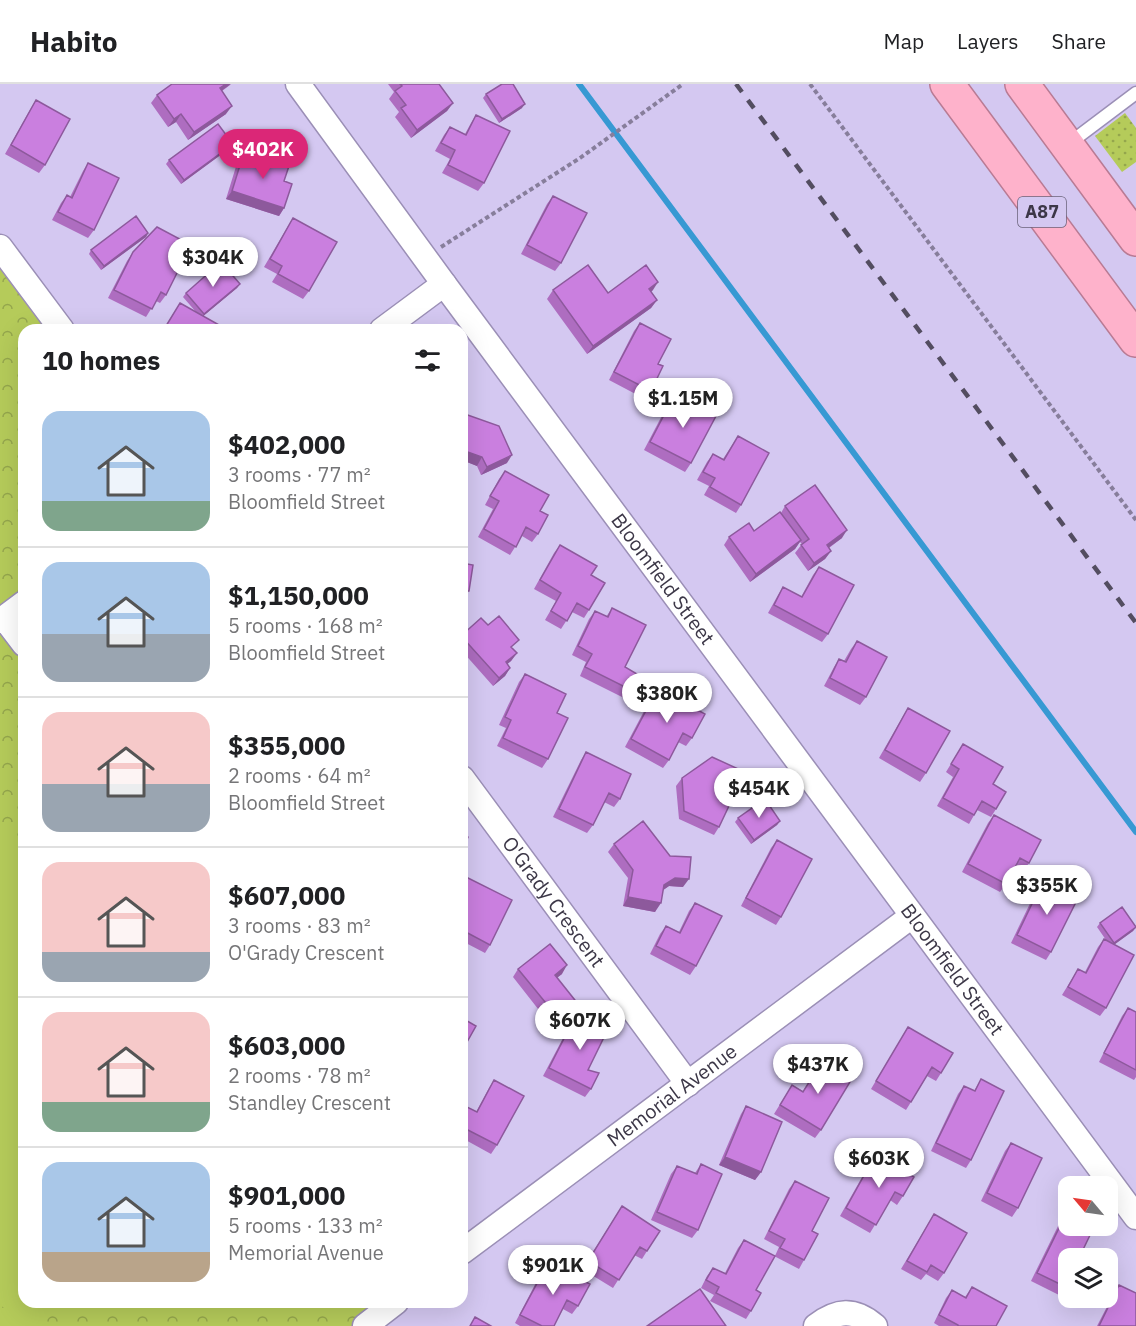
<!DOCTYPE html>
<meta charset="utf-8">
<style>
:root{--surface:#fff;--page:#f2f2f2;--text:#202124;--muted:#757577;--line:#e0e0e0;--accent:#db2777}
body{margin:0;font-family:"IBM Plex Sans",sans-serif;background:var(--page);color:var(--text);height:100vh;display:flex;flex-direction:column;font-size:22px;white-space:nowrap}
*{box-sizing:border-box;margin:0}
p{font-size:20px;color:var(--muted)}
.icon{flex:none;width:33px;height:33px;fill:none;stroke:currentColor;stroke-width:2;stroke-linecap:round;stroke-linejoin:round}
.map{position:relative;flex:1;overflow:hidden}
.drawer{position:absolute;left:18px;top:240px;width:450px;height:984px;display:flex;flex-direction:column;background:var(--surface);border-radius:18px;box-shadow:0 6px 24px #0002}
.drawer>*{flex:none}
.needle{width:39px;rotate:299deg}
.controls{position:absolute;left:1058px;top:1092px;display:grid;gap:12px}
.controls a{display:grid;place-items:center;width:60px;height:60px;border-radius:12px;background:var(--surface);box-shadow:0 6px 24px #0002;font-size:30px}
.price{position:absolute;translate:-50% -51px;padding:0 14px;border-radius:21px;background:#fff;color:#222;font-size:20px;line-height:39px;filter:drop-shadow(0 2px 3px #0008)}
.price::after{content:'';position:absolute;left:50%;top:36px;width:18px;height:14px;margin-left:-9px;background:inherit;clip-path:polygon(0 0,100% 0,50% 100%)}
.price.active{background:var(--accent);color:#fff}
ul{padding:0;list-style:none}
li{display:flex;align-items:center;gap:18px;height:150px;padding:0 24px}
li+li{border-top:2px solid var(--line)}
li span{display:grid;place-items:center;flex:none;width:168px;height:120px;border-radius:18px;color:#555}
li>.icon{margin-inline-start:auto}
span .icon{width:72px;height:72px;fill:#fffc;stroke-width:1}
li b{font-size:26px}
h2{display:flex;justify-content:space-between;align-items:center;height:72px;padding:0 24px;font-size:26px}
header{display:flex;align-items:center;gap:36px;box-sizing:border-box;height:84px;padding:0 30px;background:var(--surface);border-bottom:2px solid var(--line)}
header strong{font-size:28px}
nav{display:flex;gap:33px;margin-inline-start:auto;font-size:21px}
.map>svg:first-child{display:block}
.grass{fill:url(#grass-dots)}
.park{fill:url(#park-crowns)}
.garden{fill:#b5cb5a}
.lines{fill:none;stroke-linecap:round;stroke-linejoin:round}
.stream{stroke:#3799d3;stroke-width:6}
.service-casing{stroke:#9b8fb6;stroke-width:15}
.minor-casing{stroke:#9b8fb6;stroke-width:27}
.trunk-casing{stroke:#b97b94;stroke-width:36}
.path{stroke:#877e9b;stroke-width:4;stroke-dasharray:4.5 3;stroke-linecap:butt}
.service{stroke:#fff;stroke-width:12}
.minor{stroke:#fff;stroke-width:24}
.trunk{stroke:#feb2cb;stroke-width:33}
.rail{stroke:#534d60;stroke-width:4.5;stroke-dasharray:10 10;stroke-linecap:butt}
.wall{fill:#ae6dc0}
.shaded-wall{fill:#8d599c}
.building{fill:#ca7fdf;stroke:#8d599c;stroke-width:1.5}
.labels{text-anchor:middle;stroke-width:4.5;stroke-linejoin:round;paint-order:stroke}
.shield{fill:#d4c8f1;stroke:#6a627a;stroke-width:1.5}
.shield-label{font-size:18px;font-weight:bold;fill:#3c3747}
.street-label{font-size:20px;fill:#3c3747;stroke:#d4c8f1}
</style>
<header>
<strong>Habito</strong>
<nav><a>Map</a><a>Layers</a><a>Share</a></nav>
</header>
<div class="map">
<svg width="1136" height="1242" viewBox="0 0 1136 1242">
<defs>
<pattern id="grass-dots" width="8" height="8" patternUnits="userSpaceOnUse" patternTransform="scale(1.5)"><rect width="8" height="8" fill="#b5cb5a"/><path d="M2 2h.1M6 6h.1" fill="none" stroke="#94a64c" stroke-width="1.8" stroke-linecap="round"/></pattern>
<pattern id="park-crowns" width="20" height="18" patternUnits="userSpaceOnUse" patternTransform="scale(1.5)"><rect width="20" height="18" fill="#b5cb5a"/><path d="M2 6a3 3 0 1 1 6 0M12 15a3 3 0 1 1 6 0" fill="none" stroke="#94a64c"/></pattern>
</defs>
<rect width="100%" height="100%" fill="#d4c8f1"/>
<path class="grass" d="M1125 29 1136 44V78L1122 88 1095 52Z"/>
<path class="park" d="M0 163 62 246H24V519L5 535 24 560V1218H396L365 1242H0Z"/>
<path class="garden" d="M0 736 24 761V1218H66L40 1242H21L0 1220Z"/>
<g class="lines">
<path class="stream" d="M579 0 1136 748"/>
<defs>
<path id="service" d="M1067 61 1136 9"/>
<g id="minor">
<path id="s1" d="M298 0 444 200 1136 1133"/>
<path d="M0 163 62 246"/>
<path d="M382 246 444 200"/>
<path d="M5 535 24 560"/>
<path d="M0 537 24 519"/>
<path id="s2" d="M462 694 688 1000"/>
<path id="s3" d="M462 1168 912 832"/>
<path d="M365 1242 396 1218"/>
<path d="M816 1242C837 1226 854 1224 875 1242"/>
</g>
<path id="trunk" d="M947 0 1136 256
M1022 0 1136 155"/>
</defs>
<use href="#service" class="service-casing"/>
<use href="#minor" class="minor-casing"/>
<use href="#trunk" class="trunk-casing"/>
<path class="path" d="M810 0 1136 436
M441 163 580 74 683 0"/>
<use href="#service" class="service"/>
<use href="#minor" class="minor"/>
<use href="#trunk" class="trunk"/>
<path class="rail" d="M736 0 1136 539"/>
</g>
<path class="wall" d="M388 0H439L453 19 447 27 411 54 395 33 399 28 389 15 394 8Z
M230 1 222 7 226 30 188 56 176 38 168 43 151 19 157 11Z
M486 10 522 24 499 39 483 14Z
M36 16 45 81 39 89 5 70 31 24Z
M476 31 484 99 478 107 442 89 450 75 435 67 444 51 450 43 465 50 471 39Z
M230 64 181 100 166 80 169 76Z
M244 68 284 97V124L279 132 226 115 238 76Z
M88 79 94 146 88 154 52 136 61 119 67 111 70 113 83 87Z
M553 112 561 179 555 187 521 170 547 120Z
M293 134 309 207 303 215 272 198 277 190 264 183 288 142Z
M148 149 146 153 101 186 89 170 91 166Z
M133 168 166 211 160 219 156 217 146 233 108 214 127 177Z
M240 200 237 204 203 232 228 246H163L180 219 196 228 183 213 186 209Z
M553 206 608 209 653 206 651 208 657 216 651 224 587 270 547 215Z
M640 239 658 280 651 307 645 315 609 296 634 247Z
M675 310 691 379 685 388 644 366 669 318Z
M462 329 507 379 481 391 477 382 462 376Z
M738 352 741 421 736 429 704 411 709 402 697 396 707 378 713 370 723 375Z
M505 387 540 427 538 450 532 458 522 452 510 471 478 453 493 425 485 421 499 395Z
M785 422 842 454 829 464 831 467 825 475 808 487 795 469 802 460 800 458 795 465 750 498 724 461 729 453 754 447 781 429Z
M560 461 591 491 589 526 584 534 572 528 561 545 545 536 556 517 534 505 554 469Z
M819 483 828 550 822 558 768 529 778 511 783 503 801 513 813 491Z
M612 524 629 605 624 614 580 592 586 578 572 571 589 535 595 527 606 533Z
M488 541 517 569 511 577 507 580 510 584 505 592 493 602 462 567V551Z
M857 557 866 613 860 621 824 602 834 583 839 575 844 577 851 565Z
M525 590 557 629 548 675 542 684 497 662 506 644 499 641 519 598Z
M658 604 692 654 686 662 678 658 669 676 663 684 625 663 652 612Z
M908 624 926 689 920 698 879 674 903 632Z
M963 660 993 700 996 725 991 733 977 726 969 740 937 722 953 693 946 688Z
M586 668 620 715 614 723 604 718 593 741 587 749 553 733 581 676Z
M682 694 719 743 714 751 679 735 676 702Z
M994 731 1029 779 1023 787 1015 783 1006 800 1000 808 962 788 988 739Z
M738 734 780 737 777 741 751 760 735 738Z
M777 756 781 833 776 841 741 822 771 764Z
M614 760 683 803 669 802 663 806 655 828 623 822 628 794 608 768Z
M466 793 490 861 485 869 462 857V799Z
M1043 797 1051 868 1046 876 1011 859 1037 805Z
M695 819 696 882 690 891 650 870 660 850 666 842 679 848 689 827Z
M1100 839 1136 843 1133 847 1115 860 1106 924 1100 932 1062 911 1078 885 1085 888 1098 863 1104 855 1106 856 1097 843Z
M518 885 562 890 556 894 572 928 553 944 513 893Z
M1128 924 1136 928V993L1134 996 1099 978 1122 932Z
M577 929 591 1005 585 1013 543 992 572 937Z
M908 943 941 989 936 997 927 992 906 1026 871 1005Z
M824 974 821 1046 815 1054 774 1030 792 1001 803 1007Z
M981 995 971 1076 966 1084 931 1067 958 1010 964 1002 974 1007Z
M494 996 497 1061 491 1070 462 1054V1023L476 1028 489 1004Z
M746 1022 761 1088 755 1096 719 1081 741 1030Z
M1011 1059 1018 1124 1012 1133 981 1117 1005 1067Z
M876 1070 903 1112 897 1121 890 1116 870 1149 840 1132 870 1079Z
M701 1080 698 1146 692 1154 651 1136 671 1090 677 1082 695 1089Z
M795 1097 812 1147 804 1176 799 1185 774 1172 756 1206 751 1227 746 1235 710 1217 714 1211 701 1204 707 1192 713 1184 725 1189 738 1164 744 1156 775 1172 779 1163 764 1155 789 1105Z
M622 1122 647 1167 642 1175 634 1171 613 1204 582 1185Z
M934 1130 944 1189 938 1197 926 1190 921 1196 901 1185Z
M1065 1132 1079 1174H1068V1214H1071L1069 1216 1031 1197 1059 1140Z
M548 1179 578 1222 572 1230 563 1225 554 1242H520L515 1239 542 1187Z
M1119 1201 1136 1242H1097L1114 1209Z
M972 1203 996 1242H939L934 1239 946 1214 952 1206 965 1213Z"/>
<path class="shaded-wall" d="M226 0H231L214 12 220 4Z
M453 19 447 27 411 54 417 46Z
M525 20 522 24 499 39 502 35Z
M232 22 226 30 188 56 194 48Z
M181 30 176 38 168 43 174 35Z
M233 60 230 64 181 100 184 96Z
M232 107 284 124 279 132 226 115Z
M148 149 146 153 101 186 104 182Z
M658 198 653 206 644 213 649 205Z
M240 200 237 204 201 234 204 230Z
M657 216 651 224 587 270 593 262Z
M462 366 482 373 477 382 462 376Z
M512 371 507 379 481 391 487 383Z
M847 446 842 454 821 469 827 461Z
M801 456 795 465 750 498 756 490Z
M831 467 825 475 808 487 814 479Z
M462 506 469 507 463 515H462Z
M517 569 511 577 500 586 506 578Z
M510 584 505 592 493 602 499 594Z
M780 737 777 741 751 760 754 756Z
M675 794 689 795 683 803 669 802 659 809 664 801Z
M628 813 661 819 655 828 623 822Z
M1136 843 1133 847 1111 863 1114 859Z
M567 881 562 890 549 900 555 891Z
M578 920 572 928 553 944 559 935Z
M725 1073 761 1088 755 1096 719 1081Z"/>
<path class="building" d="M172 0H226L220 4 232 22 194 48 181 30 174 35 157 11Z
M400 0H439L453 19 417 46 401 24 406 21 395 7 402 2Z
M502 0H513L525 20 502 35 486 10Z
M36 16 70 35 45 81 11 61Z
M476 31 510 47 484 99 448 81 455 66 441 59 450 43 466 51Z
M218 40 233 60 184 96 169 76Z
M244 68 289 82 284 97 292 100 284 124 232 107Z
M88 79 119 94 94 146 58 128 67 111 72 114Z
M553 112 587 129 561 179 527 161Z
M136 132 148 149 104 182 91 166Z
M293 134 337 158 309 207 278 190 282 182 270 175Z
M157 143 191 161 166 211 161 208 152 225 114 206 133 168Z
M221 178 240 200 204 230 186 209Z
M588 181 608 209 646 181 658 198 649 205 657 216 593 262 553 206Z
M180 219 228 246H174L166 242Z
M640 239 671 255 658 280 663 282 651 307 614 288Z
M675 310 716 332 691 379 650 358Z
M462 329 499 342 512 371 487 383 482 373 462 366Z
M738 352 769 369 741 421 710 403 715 394 703 388 713 370 724 376Z
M505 387 549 411 540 427 548 431 538 450 526 443 516 463 484 445 499 417 490 412Z
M815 401 847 446 827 461 831 467 814 479 801 461 809 455 785 422Z
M780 428 801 456 756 490 729 453 749 439 754 447Z
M560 461 597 482 591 491 605 499 589 526 577 519 567 537 551 527 561 509 540 496Z
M462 479 473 481 469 507 462 506Z
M819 483 854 501 828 550 774 521 783 503 802 513Z
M612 524 646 541 625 583 637 590 629 605 585 583 592 570 578 562 595 527 608 533Z
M499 532 519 556 511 563 517 569 506 578 510 584 499 594 462 553V551L481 534 488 541Z
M857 557 887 573 866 613 830 594 839 575 846 578Z
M525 590 566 610 557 629 568 634 548 675 503 654 511 636 505 633Z
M658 604 705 630 692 654 683 649 669 676 631 655Z
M908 624 950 647 926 689 885 666Z
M963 660 1003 683 993 700 1006 708 996 725 982 717 974 731 943 714 959 685 951 680Z
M586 668 631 690 620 715 609 709 593 741 559 725Z
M712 673 745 688 719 743 684 727 682 694Z
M765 715 780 737 754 756 738 734Z
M994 731 1041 756 1029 779 1020 774 1006 800 968 780Z
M643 737 670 772 691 773 689 795 675 794 664 801 661 819 628 813 633 786 614 760Z
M462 750 468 753 462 767Z
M777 756 812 775 781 833 746 814Z
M466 793 512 816 490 861 462 846V801Z
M1043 797 1078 814 1051 868 1017 851Z
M695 819 722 832 696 882 656 862 666 842 680 849Z
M1122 823 1136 843 1114 859 1100 839Z
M1104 855 1134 871 1106 924 1068 903 1078 885 1086 889Z
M550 860 567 881 555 891 578 920 559 935 518 885Z
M1128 924 1136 928V986L1104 969Z
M577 929 608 945 588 986 599 989 591 1005 549 984Z
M462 934 476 942 462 967Z
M908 943 953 969 941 989 932 983 911 1018 876 997Z
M824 974 853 993 821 1046 780 1021 792 1001 803 1008Z
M981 995 1004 1007 971 1076 936 1059 964 1002 975 1007Z
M494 996 524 1012 497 1061 462 1043V1024L463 1021 477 1028Z
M746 1022 782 1038 761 1088 725 1073Z
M1011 1059 1042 1074 1018 1124 987 1109Z
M876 1070 914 1093 903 1112 895 1108 876 1141 846 1124Z
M701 1080 722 1090 698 1146 657 1128 677 1082 697 1090Z
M795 1097 829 1114 812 1147 818 1150 804 1176 780 1164 785 1155 769 1147Z
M622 1122 660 1147 647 1167 640 1163 619 1196 588 1177Z
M934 1130 967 1149 944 1189 931 1181 927 1188 907 1177Z
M1065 1132 1068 1133V1142H1085L1093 1145 1079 1174H1081H1068V1204L1037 1189Z
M744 1156 775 1172 756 1206 761 1209 751 1227 716 1209 719 1203 706 1196 713 1184 726 1190Z
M548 1179 590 1200 578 1222 567 1216 554 1242H542L520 1231Z
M1119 1201 1136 1209V1242H1099Z
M972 1203 1007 1222 996 1242H958V1241L939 1231 952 1206 966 1214Z
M700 1205 726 1242H647Z
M475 1233 491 1242H470Z"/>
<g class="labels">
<rect class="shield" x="1018" y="113" width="48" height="30" rx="4.5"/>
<g class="shield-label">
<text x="1042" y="134">A87</text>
</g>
<g class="street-label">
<text dy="7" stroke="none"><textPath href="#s1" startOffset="615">Bloomfield Street</textPath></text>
<text dy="7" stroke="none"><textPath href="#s2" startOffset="154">O'Grady Crescent</textPath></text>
<text dy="7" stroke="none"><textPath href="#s1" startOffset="1101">Bloomfield Street</textPath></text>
<text dy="7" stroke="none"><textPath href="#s3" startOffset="262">Memorial Avenue</textPath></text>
</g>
</g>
</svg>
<div class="controls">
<a><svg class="needle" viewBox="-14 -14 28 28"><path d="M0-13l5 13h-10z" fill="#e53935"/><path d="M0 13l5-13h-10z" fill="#757577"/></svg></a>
<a><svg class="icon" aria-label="layers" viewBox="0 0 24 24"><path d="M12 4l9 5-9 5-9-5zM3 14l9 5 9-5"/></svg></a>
</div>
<b class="price active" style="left:263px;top:96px">$402K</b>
<b class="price" style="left:213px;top:204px">$304K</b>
<b class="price" style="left:683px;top:345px">$1.15M</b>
<b class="price" style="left:667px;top:640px">$380K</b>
<b class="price" style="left:759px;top:735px">$454K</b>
<b class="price" style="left:1047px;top:832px">$355K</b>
<b class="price" style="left:580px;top:967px">$607K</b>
<b class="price" style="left:818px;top:1011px">$437K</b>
<b class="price" style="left:879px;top:1105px">$603K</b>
<b class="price" style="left:553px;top:1212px">$901K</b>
<section class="drawer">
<h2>10 homes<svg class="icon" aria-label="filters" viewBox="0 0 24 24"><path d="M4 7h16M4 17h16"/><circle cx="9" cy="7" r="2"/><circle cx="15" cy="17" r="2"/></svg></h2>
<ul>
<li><span style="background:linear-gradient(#a9c7e8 75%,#7fa58c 0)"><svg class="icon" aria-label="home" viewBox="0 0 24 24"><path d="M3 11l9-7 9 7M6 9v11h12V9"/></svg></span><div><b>$402,000</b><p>3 rooms · 77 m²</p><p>Bloomfield Street</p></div></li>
<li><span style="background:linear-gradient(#a9c7e8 60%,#9aa5b1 0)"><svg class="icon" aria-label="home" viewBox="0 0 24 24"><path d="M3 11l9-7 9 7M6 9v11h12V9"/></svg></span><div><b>$1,150,000</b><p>5 rooms · 168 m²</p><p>Bloomfield Street</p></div></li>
<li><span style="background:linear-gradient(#f6c9c9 60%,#9aa5b1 0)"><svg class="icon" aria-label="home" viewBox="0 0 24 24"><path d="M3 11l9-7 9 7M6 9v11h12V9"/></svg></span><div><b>$355,000</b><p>2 rooms · 64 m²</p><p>Bloomfield Street</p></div></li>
<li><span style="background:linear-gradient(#f6c9c9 75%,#9aa5b1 0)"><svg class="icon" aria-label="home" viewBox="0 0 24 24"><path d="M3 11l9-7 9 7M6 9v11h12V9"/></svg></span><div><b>$607,000</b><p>3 rooms · 83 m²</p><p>O'Grady Crescent</p></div></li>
<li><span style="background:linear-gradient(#f6c9c9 75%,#7fa58c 0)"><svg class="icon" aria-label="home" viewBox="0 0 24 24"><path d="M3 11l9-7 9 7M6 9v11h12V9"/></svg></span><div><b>$603,000</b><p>2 rooms · 78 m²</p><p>Standley Crescent</p></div></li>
<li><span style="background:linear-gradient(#a9c7e8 75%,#b9a48a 0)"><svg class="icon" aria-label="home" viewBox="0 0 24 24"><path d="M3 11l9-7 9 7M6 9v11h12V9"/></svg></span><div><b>$901,000</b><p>5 rooms · 133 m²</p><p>Memorial Avenue</p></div></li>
</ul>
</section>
</div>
